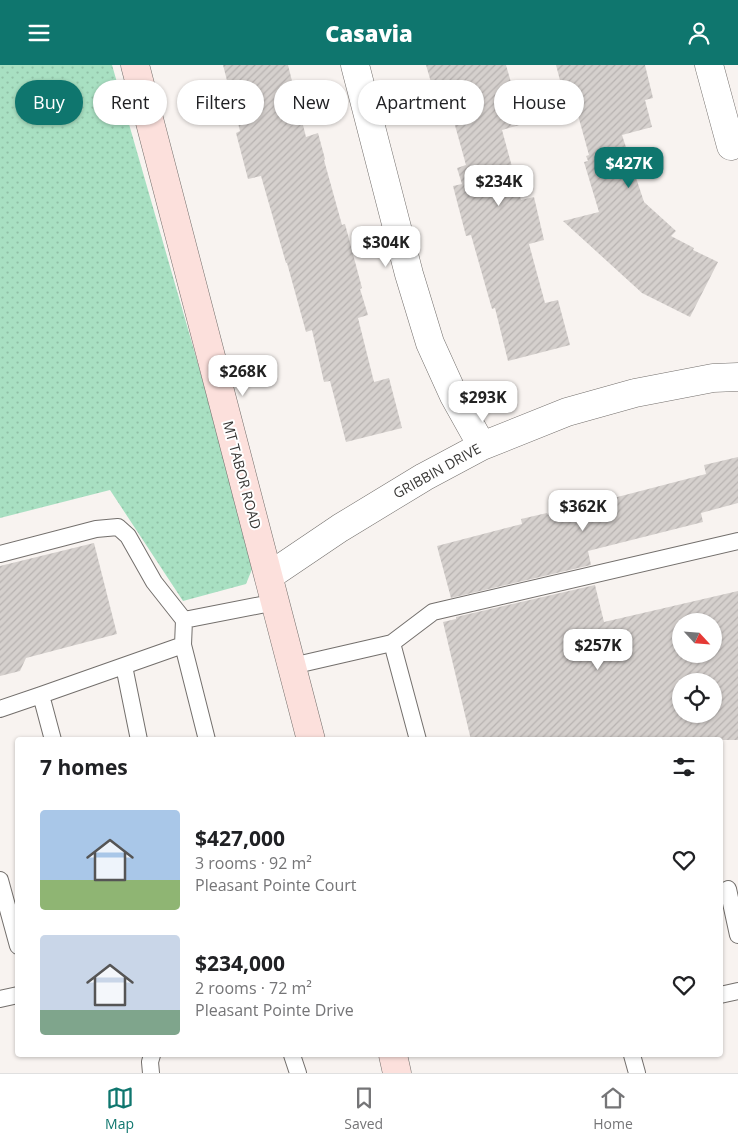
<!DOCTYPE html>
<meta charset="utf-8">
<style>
:root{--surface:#fff;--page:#f2f2f2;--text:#202124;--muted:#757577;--line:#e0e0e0;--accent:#0f766e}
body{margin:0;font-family:"Open Sans",sans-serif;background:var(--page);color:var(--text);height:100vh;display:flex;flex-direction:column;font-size:19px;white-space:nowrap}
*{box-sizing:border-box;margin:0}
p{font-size:16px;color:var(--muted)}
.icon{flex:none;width:28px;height:28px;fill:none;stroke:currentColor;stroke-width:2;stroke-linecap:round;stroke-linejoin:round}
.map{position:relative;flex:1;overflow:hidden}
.drawer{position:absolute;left:15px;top:672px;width:708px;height:320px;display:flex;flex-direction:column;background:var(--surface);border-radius:5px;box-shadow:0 1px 4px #0004}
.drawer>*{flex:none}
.guide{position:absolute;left:15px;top:15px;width:709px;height:45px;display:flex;gap:10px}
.needle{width:32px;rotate:116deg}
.fabs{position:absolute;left:672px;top:548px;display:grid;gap:10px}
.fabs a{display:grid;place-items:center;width:50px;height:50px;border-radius:50%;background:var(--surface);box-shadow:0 1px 4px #0004;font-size:25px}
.price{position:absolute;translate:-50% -42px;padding:0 11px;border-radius:10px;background:#fff;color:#222;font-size:16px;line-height:32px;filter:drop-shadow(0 1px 2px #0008)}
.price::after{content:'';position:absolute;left:50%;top:30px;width:15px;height:11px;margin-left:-8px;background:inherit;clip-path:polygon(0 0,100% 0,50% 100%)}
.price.current{background:var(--accent);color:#fff}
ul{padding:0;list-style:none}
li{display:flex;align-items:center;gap:15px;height:125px;padding:0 25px}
li span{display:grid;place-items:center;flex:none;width:140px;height:100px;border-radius:5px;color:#555}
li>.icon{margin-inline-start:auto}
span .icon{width:60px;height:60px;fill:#fffc;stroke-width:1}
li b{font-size:21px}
h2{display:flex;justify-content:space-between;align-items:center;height:60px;padding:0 25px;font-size:21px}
.pill{padding:0 18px;border-radius:22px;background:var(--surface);box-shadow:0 1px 4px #0004;font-size:18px;line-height:45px}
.pill.current{background:var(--accent);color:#fff}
header{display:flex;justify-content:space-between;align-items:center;height:65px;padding:0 25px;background:var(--accent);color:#fff;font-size:22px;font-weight:800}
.menu{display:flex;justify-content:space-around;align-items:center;height:70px;border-top:1px solid var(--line);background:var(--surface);font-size:14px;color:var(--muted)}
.menu a{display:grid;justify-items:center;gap:2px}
.menu .current{color:var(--accent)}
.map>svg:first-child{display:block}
.grass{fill:url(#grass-dots)}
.building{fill:url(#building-hatch);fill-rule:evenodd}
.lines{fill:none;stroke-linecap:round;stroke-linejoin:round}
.lane-casing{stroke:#736f6c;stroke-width:18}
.street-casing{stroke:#736f6c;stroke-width:29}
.secondary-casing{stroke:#736f6c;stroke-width:29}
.lane{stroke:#fff;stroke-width:16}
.street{stroke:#fff;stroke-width:28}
.secondary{stroke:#fce0dc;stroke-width:28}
.labels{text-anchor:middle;stroke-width:4;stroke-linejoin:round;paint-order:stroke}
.street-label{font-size:14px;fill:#393836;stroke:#fff}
</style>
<header><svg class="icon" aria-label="menu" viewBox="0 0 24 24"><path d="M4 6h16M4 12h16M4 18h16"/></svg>Casavia<svg class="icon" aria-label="person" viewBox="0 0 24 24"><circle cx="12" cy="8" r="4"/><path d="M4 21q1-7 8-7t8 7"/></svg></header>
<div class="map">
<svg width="738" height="1008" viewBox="0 0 738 1008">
<defs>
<pattern id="grass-dots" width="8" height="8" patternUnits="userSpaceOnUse" patternTransform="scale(1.25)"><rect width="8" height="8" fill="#a8e0c2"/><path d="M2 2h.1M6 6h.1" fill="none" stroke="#91c1a7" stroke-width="1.8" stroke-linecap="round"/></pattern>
<pattern id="building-hatch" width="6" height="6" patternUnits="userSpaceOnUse" patternTransform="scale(1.25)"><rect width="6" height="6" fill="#d5d0cd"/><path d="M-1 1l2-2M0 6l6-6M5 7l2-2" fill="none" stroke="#b8b3b1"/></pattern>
</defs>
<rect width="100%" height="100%" fill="#f8f3f0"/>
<path class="grass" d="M0 0H112L255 497 246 519 183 536 110 425 0 453Z"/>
<path class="building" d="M223 0H288L306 72 318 68 325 94 324 95 342 160 345 159 362 223 360 224 368 250 358 253 374 317 389 313 402 363 346 377 330 316 324 317 312 265 306 267 287 198H286L261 111 248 114 236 68 240 66Z
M426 0H506L523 59 502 65 521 135 534 132 544 175 529 179 545 238 558 235 570 280 508 296 495 243 492 244 471 170 466 171 453 121 462 119 457 103 466 100 446 28 435 31Z
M556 0H645L653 33 645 35 652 62 622 70 644 137 676 166 671 171 694 183 693 185 718 197 690 252 642 228 563 156 599 147 584 97 588 96 586 91 589 90 571 25 563 27Z
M738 392V438L701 448 703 457 588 486 591 500 451 533 437 481 522 459 521 454 547 448 548 450 706 409 704 400Z
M94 478 117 569 26 593 20 606 0 611V501Z
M595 520 604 557 738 526V675H471L443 557 456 554V552ZM681 556H714V589H681ZM681 616H714V649H681Z"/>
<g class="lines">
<defs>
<path id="lane" d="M0 489 96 464 118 462 128 471 154 517 184 555
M392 578 433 547 738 476
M124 601 139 675
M292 601 392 578 418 675
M41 630 53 675
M0 644 41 630 183 580
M207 675 183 580 184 555 276 537
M0 815 18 881
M728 824 738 870
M720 930 738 926
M0 934 18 930
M292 990 298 1008
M632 990 637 1008
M151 1008 150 997 152 990"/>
<path id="street" d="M355 0 409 209 430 278 454 331 482 381
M709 0 731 81
M269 511 340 463 424 412 482 381 567 347 635 328 713 313 738 312"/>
<path id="secondary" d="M135 0C193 225 253 450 311 675
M393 990 397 1008"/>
</defs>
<use href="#lane" class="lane-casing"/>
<use href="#street" class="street-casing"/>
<use href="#secondary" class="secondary-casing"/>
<use href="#lane" class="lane"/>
<use href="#street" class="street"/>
<use href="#secondary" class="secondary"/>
</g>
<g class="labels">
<g class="street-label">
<text transform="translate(437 406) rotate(-29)" y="5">GRIBBIN DRIVE</text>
<text transform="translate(242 410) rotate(75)" y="5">MT TABOR ROAD</text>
</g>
</g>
</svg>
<div class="fabs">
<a><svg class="needle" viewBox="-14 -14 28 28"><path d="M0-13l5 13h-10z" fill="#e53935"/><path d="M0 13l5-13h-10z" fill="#757577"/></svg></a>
<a><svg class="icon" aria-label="locate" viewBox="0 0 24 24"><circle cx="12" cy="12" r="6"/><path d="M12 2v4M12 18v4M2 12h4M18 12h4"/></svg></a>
</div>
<b class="price current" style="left:629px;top:124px">$427K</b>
<b class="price" style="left:499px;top:142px">$234K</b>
<b class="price" style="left:386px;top:203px">$304K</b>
<b class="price" style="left:243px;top:332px">$268K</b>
<b class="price" style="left:483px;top:358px">$293K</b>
<b class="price" style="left:583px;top:467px">$362K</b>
<b class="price" style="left:598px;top:606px">$257K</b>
<div class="guide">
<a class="pill current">Buy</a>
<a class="pill">Rent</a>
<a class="pill">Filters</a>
<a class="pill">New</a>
<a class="pill">Apartment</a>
<a class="pill">House</a>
</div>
<section class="drawer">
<h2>7 homes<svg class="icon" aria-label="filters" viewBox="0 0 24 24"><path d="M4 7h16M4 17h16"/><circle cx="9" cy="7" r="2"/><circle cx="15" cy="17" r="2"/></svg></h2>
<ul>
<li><span style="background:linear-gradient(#a9c7e8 70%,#8fb573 0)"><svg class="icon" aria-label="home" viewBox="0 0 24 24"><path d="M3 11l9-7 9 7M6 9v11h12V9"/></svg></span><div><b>$427,000</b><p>3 rooms · 92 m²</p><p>Pleasant Pointe Court</p></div><svg class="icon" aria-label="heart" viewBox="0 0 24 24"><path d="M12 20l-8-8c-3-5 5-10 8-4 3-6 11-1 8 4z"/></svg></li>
<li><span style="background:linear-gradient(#c9d6e8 75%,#7fa58c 0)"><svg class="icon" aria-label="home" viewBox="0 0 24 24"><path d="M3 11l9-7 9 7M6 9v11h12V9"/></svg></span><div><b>$234,000</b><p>2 rooms · 72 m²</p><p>Pleasant Pointe Drive</p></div><svg class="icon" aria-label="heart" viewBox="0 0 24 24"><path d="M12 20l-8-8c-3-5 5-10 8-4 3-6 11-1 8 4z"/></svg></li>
</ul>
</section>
</div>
<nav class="menu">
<a class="current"><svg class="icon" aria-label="map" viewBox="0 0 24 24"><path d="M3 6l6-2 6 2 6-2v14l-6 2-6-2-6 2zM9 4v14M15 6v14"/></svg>Map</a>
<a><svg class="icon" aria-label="saved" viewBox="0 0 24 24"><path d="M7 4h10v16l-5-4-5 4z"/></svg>Saved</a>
<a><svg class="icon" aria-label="home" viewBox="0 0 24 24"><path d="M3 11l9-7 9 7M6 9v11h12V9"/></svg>Home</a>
</nav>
